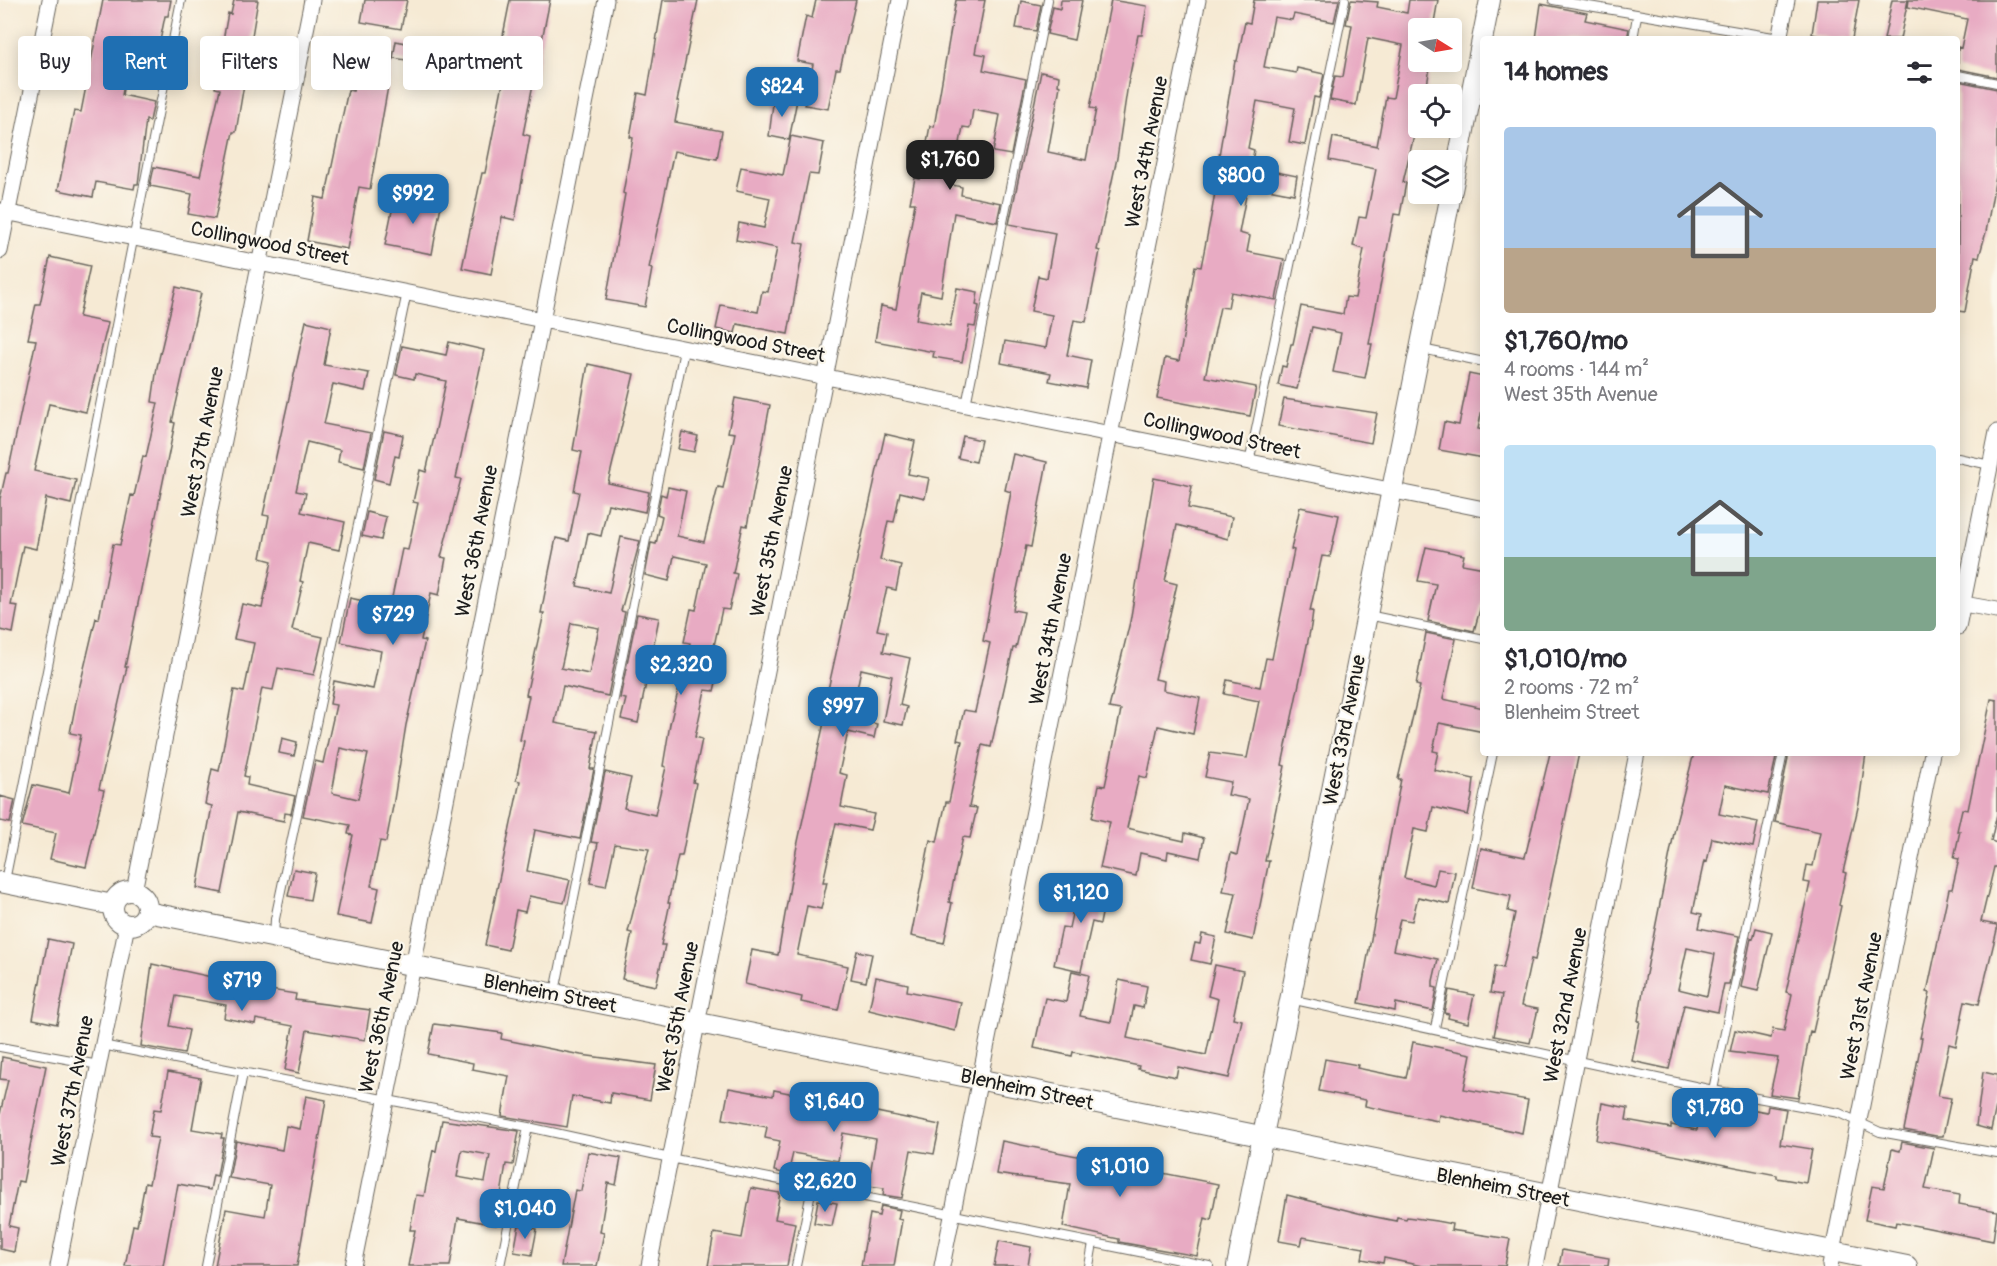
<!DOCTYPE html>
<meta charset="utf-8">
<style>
:root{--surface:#fff;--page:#f7f7f7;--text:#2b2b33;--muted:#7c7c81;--accent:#1f6fb2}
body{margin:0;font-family:Pangolin,sans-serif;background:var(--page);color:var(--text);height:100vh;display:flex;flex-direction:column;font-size:22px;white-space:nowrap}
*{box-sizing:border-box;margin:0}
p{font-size:20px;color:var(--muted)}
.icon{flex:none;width:33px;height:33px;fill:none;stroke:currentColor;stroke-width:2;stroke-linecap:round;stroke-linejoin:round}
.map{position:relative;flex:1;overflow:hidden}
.details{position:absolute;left:1480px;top:36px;width:480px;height:720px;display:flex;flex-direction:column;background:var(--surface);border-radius:6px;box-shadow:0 3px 15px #0003}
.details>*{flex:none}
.hud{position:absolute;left:18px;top:36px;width:570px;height:54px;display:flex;gap:12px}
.needle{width:39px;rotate:101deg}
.controls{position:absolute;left:1408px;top:18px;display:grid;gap:12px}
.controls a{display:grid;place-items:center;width:54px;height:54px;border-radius:6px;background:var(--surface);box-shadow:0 3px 15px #0003;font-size:30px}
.price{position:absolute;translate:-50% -51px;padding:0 14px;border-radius:12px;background:var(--accent);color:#fff;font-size:20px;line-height:39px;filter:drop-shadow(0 2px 3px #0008)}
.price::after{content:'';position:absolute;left:50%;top:36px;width:18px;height:14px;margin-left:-9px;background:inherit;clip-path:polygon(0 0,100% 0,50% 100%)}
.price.selected{background:#222;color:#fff}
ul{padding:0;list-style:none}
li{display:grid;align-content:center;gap:12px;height:318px;padding:0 24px}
li span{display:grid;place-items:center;height:186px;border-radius:6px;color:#555}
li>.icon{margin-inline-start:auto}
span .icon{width:108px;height:108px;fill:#fffc;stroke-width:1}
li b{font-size:26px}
h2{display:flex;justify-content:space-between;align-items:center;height:72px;padding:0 24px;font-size:26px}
.tag{padding:0 21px;border-radius:6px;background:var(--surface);box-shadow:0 3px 15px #0003;font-size:21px;line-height:54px}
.tag.selected{background:var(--accent);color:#fff}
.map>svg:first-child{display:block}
.building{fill:#e8abc3;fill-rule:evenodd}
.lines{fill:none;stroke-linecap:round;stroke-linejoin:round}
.service-casing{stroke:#68645c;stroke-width:10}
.minor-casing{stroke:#68645c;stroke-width:17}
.tertiary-casing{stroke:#68645c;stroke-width:22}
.service{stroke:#fff;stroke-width:8}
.minor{stroke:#fff;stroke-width:15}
.tertiary{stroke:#fff;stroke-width:20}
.labels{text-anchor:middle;stroke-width:4.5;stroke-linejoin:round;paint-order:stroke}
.street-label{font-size:20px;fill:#1c1c1c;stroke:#fbf7ec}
</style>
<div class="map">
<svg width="1997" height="1266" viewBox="0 0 1997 1266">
<rect width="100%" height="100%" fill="#fbf7ec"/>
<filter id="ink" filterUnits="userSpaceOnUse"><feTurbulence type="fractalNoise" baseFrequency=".0167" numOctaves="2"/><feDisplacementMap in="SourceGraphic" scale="12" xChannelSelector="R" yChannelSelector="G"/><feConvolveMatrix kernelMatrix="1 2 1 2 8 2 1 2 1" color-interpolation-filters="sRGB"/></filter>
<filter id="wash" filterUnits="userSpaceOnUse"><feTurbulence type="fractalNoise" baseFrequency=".008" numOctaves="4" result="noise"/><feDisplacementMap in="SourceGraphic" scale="24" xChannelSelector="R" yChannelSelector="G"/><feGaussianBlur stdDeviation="1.35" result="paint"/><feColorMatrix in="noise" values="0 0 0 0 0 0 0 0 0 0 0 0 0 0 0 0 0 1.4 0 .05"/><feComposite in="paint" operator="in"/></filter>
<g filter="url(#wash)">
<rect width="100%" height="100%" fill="#f6ead4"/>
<g id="blocks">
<path class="building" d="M103 0H171L168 16H165L156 61 129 56 122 95 154 102 150 121 146 120 138 184H135L134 189 96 182 93 197 58 190 74 111 81 112Z
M234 0H258L236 132H233L215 219 188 214 192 194 150 186 154 167 200 176 220 89 215 88 222 46 228 13 231 14Z
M365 0H407L401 29 361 22Z
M510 0H550L523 134 530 136 515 220 502 217 491 274 462 268 482 173H485L504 78 481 74 484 58 498 61Z
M663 0H698L677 101H679L675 122 722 131 717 159 674 151 649 268 652 269 645 307 606 300 625 194 623 193 633 138 630 137 638 93 647 95Z
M816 0H856L840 69H836L828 109 805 105 813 64 797 61 806 16 812 18Z
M956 0H985L975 53 986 55 983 70 1026 79 1011 155 993 152 1000 115 973 110 970 128 963 127 952 185 962 187 961 195 1001 203 997 222 954 213 941 296 921 292 916 320 950 326 957 288 978 292 976 305 979 306 975 327 969 326 962 362 933 357 934 352 875 341 881 306 896 309 915 203H910L915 178 920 179 930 126 934 127Z
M1061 0H1082L1074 40 1047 34 1053 7 1060 9Z
M1111 0 1147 6 1142 35H1138L1128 84 1117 158 1097 250 1100 251 1086 322 1074 320 1067 355 1091 360 1086 388 1049 381 1051 373 1001 363 1005 341 1046 348 1052 315 1031 311 1038 276 1047 278 1055 233 1009 224 1041 72 1059 76 1058 85 1060 86 1048 152 1086 160 1096 109 1090 108Z
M1254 0H1339L1334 22 1294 14 1292 20 1274 17 1264 67 1296 73 1297 68 1324 74 1319 98 1314 97 1305 145 1289 142 1295 108 1257 101 1248 148 1254 150 1251 167 1297 176 1294 194 1248 185 1239 233 1250 236 1247 252 1284 259 1276 300 1231 292 1228 308 1220 307 1205 377 1256 387 1250 416 1157 398 1165 358 1179 361 1195 266 1201 267 1211 216 1217 180 1215 179 1235 61H1237L1245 22 1250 23Z
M1351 0 1378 2 1377 7 1407 13 1409 0H1438L1433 28H1419V62H1431L1426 91 1419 90V114L1403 182 1406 183 1400 215 1394 214 1369 344H1372L1365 378 1333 372 1341 333 1312 327 1297 389 1278 385 1282 366 1286 367 1291 344H1293L1301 306 1343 314 1346 297 1355 298 1364 249 1353 246 1359 217 1366 218 1376 169 1329 160 1333 137 1377 146 1386 97 1393 98 1403 45 1368 38 1356 105 1330 100 1335 76 1343 77 1352 25 1346 24Z
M1817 0H1859L1852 39H1831L1812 34Z
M1892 0H1908L1900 39H1884Z
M1909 0H1997V77L1958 69V47L1961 48 1967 19 1908 7Z
M1021 1 1041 5 1036 31 1016 28Z
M1541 4 1587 13 1585 20 1629 29 1627 39H1536Z
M396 41 415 45 412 61 393 58Z
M361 51 393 58 370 189 359 187 347 249 307 241 315 197 325 199 348 90 353 91Z
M1958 81 1997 89V171L1986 232 1979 257 1975 256 1965 312 1958 311Z
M774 96 797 100 789 140 769 136Z
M791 136 824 143 818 175 809 174 795 242 804 244 788 334 737 324 735 333 716 329 721 305 758 312 762 291 768 292 777 248 736 240 739 223 764 228 770 198 736 191 741 167 783 175Z
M395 196 441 205 432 254 385 245Z
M50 257 90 266 79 317 108 323 86 412 49 404 34 471 76 480 71 504 46 498 36 549 23 546 11 605 18 606 13 633 0 630V499L6 473H8L36 340 28 339 36 304H40Z
M176 287 201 293 172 422 175 423 125 667H127L99 789 104 790 86 867 50 859 56 833 22 826 33 785 69 793 81 735 70 733 76 702 96 618 99 619 113 544 120 545 131 495 134 496 143 456 146 457 158 403 152 402 157 367Z
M306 321 331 327 324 365 369 373 365 391 333 384 324 424 371 433 364 468 338 462 340 450 307 442 296 491 306 493 301 512 345 522 339 550 308 543 300 581 303 582 292 630 323 637 314 675 278 668 273 690 262 688 244 776 248 777 247 785 295 796 291 814 285 813 284 821 238 812 222 893 197 888 212 806 205 804 212 769 219 771 234 690 244 692 254 643 234 639 242 604 262 608 272 561 261 558 269 516 263 515Z
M449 342 484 350 456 478 461 479 441 557 446 558 439 595 431 593 421 640 425 641 406 725 393 806 386 842 380 841 371 886 379 888 372 923 336 916 353 835 348 834 350 825 303 816 315 761 323 763 336 705 330 704 334 681 373 689 381 651 341 642 350 598 390 607 402 549 408 550 418 503 413 502 420 470 426 472 436 429 446 381 415 374 414 379 396 375 402 346 446 355ZM340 748 368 754 358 799 332 793Z
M588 364 634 374 608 483 649 492 645 512 608 504 601 536 588 533 577 586 609 593 621 537 640 541 621 611 625 612 608 696 563 686 555 723 597 731 590 769H594L580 839 535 830 527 871 570 880 564 903 529 896 525 912 516 910 508 950 485 945 520 781 516 780 524 741 520 740 529 696 526 695 544 613H541L549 572 556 538 569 541 579 492 574 491 582 452 573 450ZM571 623 599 628 589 674 561 668Z
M1469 374 1484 377V400L1478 429 1484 430V458L1439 450 1444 422 1459 425Z
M735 398 770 405 747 526 743 525 733 573 737 574 729 610 722 609 712 655 722 657 714 691 705 690 695 737 702 739 693 782 696 783 682 856H678L668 903H670L661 945H665L656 986 622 979 632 933 628 932 649 849 615 844 606 886 590 883 598 843 591 842 605 772 631 778 624 808 655 815 666 767 663 766 670 724 690 643 684 642 691 609 696 610 706 563 674 556 669 581 645 575 651 543 656 544 662 516 657 514 661 494 666 496 668 487 686 491 677 536 704 542 718 487 723 488 735 433 728 432Z
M1284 399 1377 413 1371 443 1278 426Z
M384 431 403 435 399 457 395 456 389 483 374 479Z
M682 432 698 436 694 452 678 449Z
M885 434 915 441 908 474 929 478 925 498 900 492 894 522 888 521 880 560 901 565 896 590 887 588 877 630 887 632 883 652 910 658 900 705 907 707 903 725 883 721 892 676 861 669 851 719 877 724 874 738 848 732 839 773 847 775 841 807 874 814 870 830 836 823 823 882H827L821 909 807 906 797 955 848 966 838 1010 801 1002 802 997 745 984 752 950 778 955 796 851 828 704 825 703Z
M963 436 981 440 976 462 958 458Z
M1013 454 1047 462 1031 547 1026 546 1013 610 1024 612 1016 648H1013L991 747 982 745 969 807 977 808 970 838 963 837 949 902 952 903 944 943 911 936 930 840 937 842 946 802H949L962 741 957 740 964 710 975 712 990 643 983 641 1011 492 1005 490Z
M1154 478 1192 486 1188 508 1232 517 1228 539 1177 525 1165 581 1177 584 1155 679 1164 681 1163 690 1200 698 1193 734 1158 726 1147 778 1139 776 1127 828 1184 841 1185 833 1204 838 1200 858 1168 851 1167 859 1140 853 1136 876 1100 868 1110 822 1092 818 1099 785 1105 786 1121 710 1109 708 1130 622Z
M1300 507 1339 515 1330 557 1322 556 1310 611H1313L1311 626 1282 765 1285 766 1265 861H1269L1253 940 1227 934 1236 893 1223 891 1231 853 1237 855 1249 799 1228 795 1231 782 1205 777 1210 753 1247 758 1259 701 1224 694 1227 680 1260 687 1266 658 1272 659 1294 550 1291 549Z
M367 512 386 517 381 540 362 536Z
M1426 547 1464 555 1462 564 1484 568V595L1474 631 1428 621 1436 584 1418 581Z
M637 614 659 618 638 723 621 719 626 699 620 698Z
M1426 633 1456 639 1443 699 1484 708V732L1439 723 1433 751 1438 752 1434 770 1474 779 1472 797 1468 815 1433 807 1428 832 1414 829 1404 878 1434 885 1438 869 1455 872 1449 904 1418 897 1412 921 1400 919 1393 950 1438 959 1433 981V987L1437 988 1433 1011 1396 1003 1395 1011 1359 1003 1401 779H1398L1420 686 1416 685Z
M1991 699 1997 700V814L1991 841 1997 843V867H1994L1981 922 1997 925V930L1979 1004 1965 1001 1956 1046 1949 1044 1938 1096 1951 1098 1943 1136H1936L1904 1130 1922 1038H1920L1930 993 1927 992 1949 889H1952L1959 859 1954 858 1960 831H1957L1962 809 1968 810Z
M282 738 297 742 294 756 279 753Z
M1550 753H1579L1535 960 1531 959 1521 1006 1538 1009 1530 1043 1494 1036 1502 995 1490 993 1495 966 1503 968 1515 913 1508 911 1511 896 1473 888 1481 848 1525 857Z
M1694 753H1777L1768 794 1725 785 1719 814 1758 822 1753 847 1712 838 1707 862 1704 861 1693 912 1702 914 1699 928 1739 936 1729 984H1724L1718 1012 1684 1005 1669 1069 1632 1061 1640 1021H1638L1645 979 1677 818ZM1687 948 1715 954 1707 996 1678 989Z
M1789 753H1866L1859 803 1843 872 1846 873 1839 905 1841 906 1813 1032 1810 1031 1798 1098 1770 1094 1778 1058 1730 1052 1735 1030 1771 1038 1773 1029 1784 1031 1792 994 1786 992 1810 883 1804 882 1807 865 1813 866 1820 832 1775 822Z
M0 796 15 800 10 823 0 821Z
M294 869 315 873 310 900 288 896Z
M1080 877 1108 884 1100 924 1092 922 1081 971 1054 965 1062 927 1069 928Z
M1756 928 1772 932 1758 991 1741 987 1751 938 1753 939Z
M1202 934 1216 937 1210 964 1191 960 1195 943 1200 944Z
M48 939 72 944 57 1024 33 1019Z
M857 951 872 954 866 982 851 979Z
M152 964 221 979V982L296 994 295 1000 370 1010 365 1040 307 1030 299 1073 285 1070 293 1026 256 1019 255 1024 224 1018 226 1005 176 996 170 1026 189 1030 184 1054 141 1046Z
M1215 965 1243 971 1233 1018 1242 1020 1229 1078 1178 1067 1176 1077 1138 1069 1139 1066 1073 1052 1072 1056 1034 1048 1045 998 1066 1002 1072 971 1089 975 1080 1016 1111 1022 1119 980 1147 986 1143 1008 1134 1006 1127 1038 1206 1055 1218 999 1208 996Z
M876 977 908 984 907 991 961 1002 955 1031 869 1010Z
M1449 990 1474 995 1468 1023 1448 1018 1449 1014 1444 1013Z
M434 1024 502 1033 501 1039 581 1055 656 1065 650 1100 611 1093 610 1103 572 1096 567 1127 502 1116 509 1076 472 1069 473 1063 428 1054Z
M1413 1042 1471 1054 1464 1089 1528 1100 1522 1133 1439 1115 1438 1121 1408 1115 1365 1106 1366 1100 1319 1091 1325 1059 1358 1065 1357 1068 1406 1078Z
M2 1057 46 1066 23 1182 18 1181 9 1226 18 1228 14 1252 0 1249V1114L8 1080 0 1079Z
M168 1072 201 1078 192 1129 222 1134 221 1138H224L217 1176 213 1175 210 1190 178 1184 163 1266H125L133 1225 137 1226 145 1183 149 1184 158 1138 149 1137 154 1109 161 1110Z
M1983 1072 1997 1075V1102L1991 1130 1976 1126Z
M729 1088 773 1096 774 1090 799 1095 798 1101 861 1113 862 1109 940 1125 934 1154 911 1150 902 1198 883 1195 884 1188 868 1186 876 1139 843 1133 838 1161 793 1153 788 1174 774 1171 780 1141 765 1138 767 1127 723 1119Z
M306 1096 326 1100 297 1266H215L226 1209 265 1216 270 1185 229 1178 236 1141 282 1150 286 1126 300 1129Z
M1702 1100 1767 1112 1768 1106 1786 1109 1780 1144 1812 1149 1806 1183 1777 1178V1175L1596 1140 1602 1103 1628 1108 1626 1120 1671 1128V1125L1697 1130Z
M442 1120 519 1131 513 1165 506 1164 496 1225 458 1218 450 1266H408L415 1230H410L416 1195 424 1196 433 1150 436 1151ZM462 1150 490 1155 485 1182 457 1177Z
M1002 1141 1218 1184 1211 1220 1205 1218 1197 1256 1119 1242V1239L1063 1227 1070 1184 996 1174Z
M1902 1142 1934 1148 1925 1189 1960 1195 1959 1204 1997 1211 1993 1241 1924 1227 1896 1222 1895 1226 1865 1220 1872 1186 1884 1188 1892 1149 1900 1151Z
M588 1152 621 1158 616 1185 608 1183 600 1232 604 1233 597 1266H561L575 1190 581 1191Z
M751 1188 780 1193 775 1219 795 1223 787 1266H708L714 1233 742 1238Z
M1287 1195 1366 1215 1396 1221 1397 1217 1406 1219 1407 1217 1436 1221 1452 1224 1451 1230 1510 1239 1505 1266H1422L1384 1258 1383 1263 1362 1259 1364 1248 1303 1237 1301 1245 1279 1241Z
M818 1200 837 1203 832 1226 814 1223Z
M881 1206 900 1210 898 1219 902 1220 894 1266H861L870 1214 879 1216Z
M519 1225 537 1229 532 1255 514 1252Z
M999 1241 1031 1247 1028 1266H994Z
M1562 1250 1609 1258 1608 1266H1559Z"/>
</g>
</g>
<g filter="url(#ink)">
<use href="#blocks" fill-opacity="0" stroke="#68645c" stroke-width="1.5"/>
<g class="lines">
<defs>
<path id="service" d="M1553 0 1779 38
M1633 39 1637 16
M1958 75 1997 83
M1422 349 1484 362
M966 405 1048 0
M1958 458 1990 465
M1249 463 1345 0
M1368 615 1484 639
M5 881 181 0
M274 937 275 919 407 292
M555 992 684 350
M1290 999 1713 1090 1839 1113 1880 1132 1997 1153
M1435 1028 1493 753
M102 1045 528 1127 670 1158 1209 1266
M0 1047 99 1065
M1713 1090 1783 753
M206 1266 243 1073
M500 1266 528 1127
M796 1266 812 1187
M1089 1266 1093 1243"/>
<path id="minor" d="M1779 39 1787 0
M0 211 1484 509
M0 251 50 0
M1958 603 1997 610
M1958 627 1997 432
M134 891 312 0
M58 1266 127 925
M353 1266 606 0
M649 1266 900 0
M942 1266 1198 0
M1535 1266 1637 753
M1830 1266 1932 753"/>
<path id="tertiary" d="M1452 190 1490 0
M0 882 113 905
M113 908a17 17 0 1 1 34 0a17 17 0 1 1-34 0Z
M147 912C734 1027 1320 1150 1907 1266
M1237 1266 1451 194"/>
</defs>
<use href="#service" class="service-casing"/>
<use href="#minor" class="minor-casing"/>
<use href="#tertiary" class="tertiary-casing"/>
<use href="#service" class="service"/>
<use href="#minor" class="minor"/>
<use href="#tertiary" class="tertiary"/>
</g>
</g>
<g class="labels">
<g class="street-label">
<text transform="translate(1146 152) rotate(-79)" y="7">West 34th Avenue</text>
<text transform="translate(270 243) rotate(11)" y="7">Collingwood Street</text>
<text transform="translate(746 340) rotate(11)" y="7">Collingwood Street</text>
<text transform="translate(1222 435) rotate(12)" y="7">Collingwood Street</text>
<text transform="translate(202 442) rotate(-79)" y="7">West 37th Avenue</text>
<text transform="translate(476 541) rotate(-79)" y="7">West 36th Avenue</text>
<text transform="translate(771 541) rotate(-79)" y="7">West 35th Avenue</text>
<text transform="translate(1050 629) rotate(-79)" y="7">West 34th Avenue</text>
<text transform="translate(1344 730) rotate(-79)" y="7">West 33rd Avenue</text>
<text transform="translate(550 993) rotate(11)" y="7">Blenheim Street</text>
<text transform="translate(1565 1005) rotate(-79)" y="7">West 32nd Avenue</text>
<text transform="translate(1861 1006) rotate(-79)" y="7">West 31st Avenue</text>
<text transform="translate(381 1017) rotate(-78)" y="7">West 36th Avenue</text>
<text transform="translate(677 1017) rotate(-79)" y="7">West 35th Avenue</text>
<text transform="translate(1027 1089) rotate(12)" y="7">Blenheim Street</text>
<text transform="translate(72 1091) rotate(-79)" y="7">West 37th Avenue</text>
<text transform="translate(1503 1187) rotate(11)" y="7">Blenheim Street</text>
</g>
</g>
</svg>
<div class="controls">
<a><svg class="needle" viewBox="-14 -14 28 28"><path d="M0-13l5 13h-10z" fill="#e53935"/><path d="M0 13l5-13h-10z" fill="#7c7c81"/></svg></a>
<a><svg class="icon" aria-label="locate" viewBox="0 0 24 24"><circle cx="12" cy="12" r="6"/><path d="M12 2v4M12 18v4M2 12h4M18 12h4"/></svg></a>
<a><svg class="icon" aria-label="layers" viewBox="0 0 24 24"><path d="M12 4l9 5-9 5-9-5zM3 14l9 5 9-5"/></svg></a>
</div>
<b class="price" style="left:782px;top:118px">$824</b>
<b class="price selected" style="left:950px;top:191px">$1,760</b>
<b class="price" style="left:1241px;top:207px">$800</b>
<b class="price" style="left:413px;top:225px">$992</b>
<b class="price" style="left:393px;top:646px">$729</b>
<b class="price" style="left:681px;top:696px">$2,320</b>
<b class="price" style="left:843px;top:738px">$997</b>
<b class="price" style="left:1081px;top:924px">$1,120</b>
<b class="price" style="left:242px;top:1012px">$719</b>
<b class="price" style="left:834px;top:1133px">$1,640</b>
<b class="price" style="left:1715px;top:1139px">$1,780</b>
<b class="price" style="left:1120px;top:1198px">$1,010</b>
<b class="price" style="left:825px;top:1213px">$2,620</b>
<b class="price" style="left:525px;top:1240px">$1,040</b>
<div class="hud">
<a class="tag">Buy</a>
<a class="tag selected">Rent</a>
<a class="tag">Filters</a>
<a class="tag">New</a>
<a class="tag">Apartment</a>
</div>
<section class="details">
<h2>14 homes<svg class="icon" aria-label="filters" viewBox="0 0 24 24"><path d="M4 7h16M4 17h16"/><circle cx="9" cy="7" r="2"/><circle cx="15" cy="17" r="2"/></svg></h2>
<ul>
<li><span style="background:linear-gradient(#a9c7e8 65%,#b9a48a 0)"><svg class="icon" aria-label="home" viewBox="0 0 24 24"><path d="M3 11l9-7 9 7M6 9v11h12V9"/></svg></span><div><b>$1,760/mo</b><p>4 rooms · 144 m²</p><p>West 35th Avenue</p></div></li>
<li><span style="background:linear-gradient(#bfe0f5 60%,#7fa58c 0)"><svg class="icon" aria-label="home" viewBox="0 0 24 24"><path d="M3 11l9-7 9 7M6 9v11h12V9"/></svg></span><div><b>$1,010/mo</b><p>2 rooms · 72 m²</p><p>Blenheim Street</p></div></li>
</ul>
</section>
</div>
